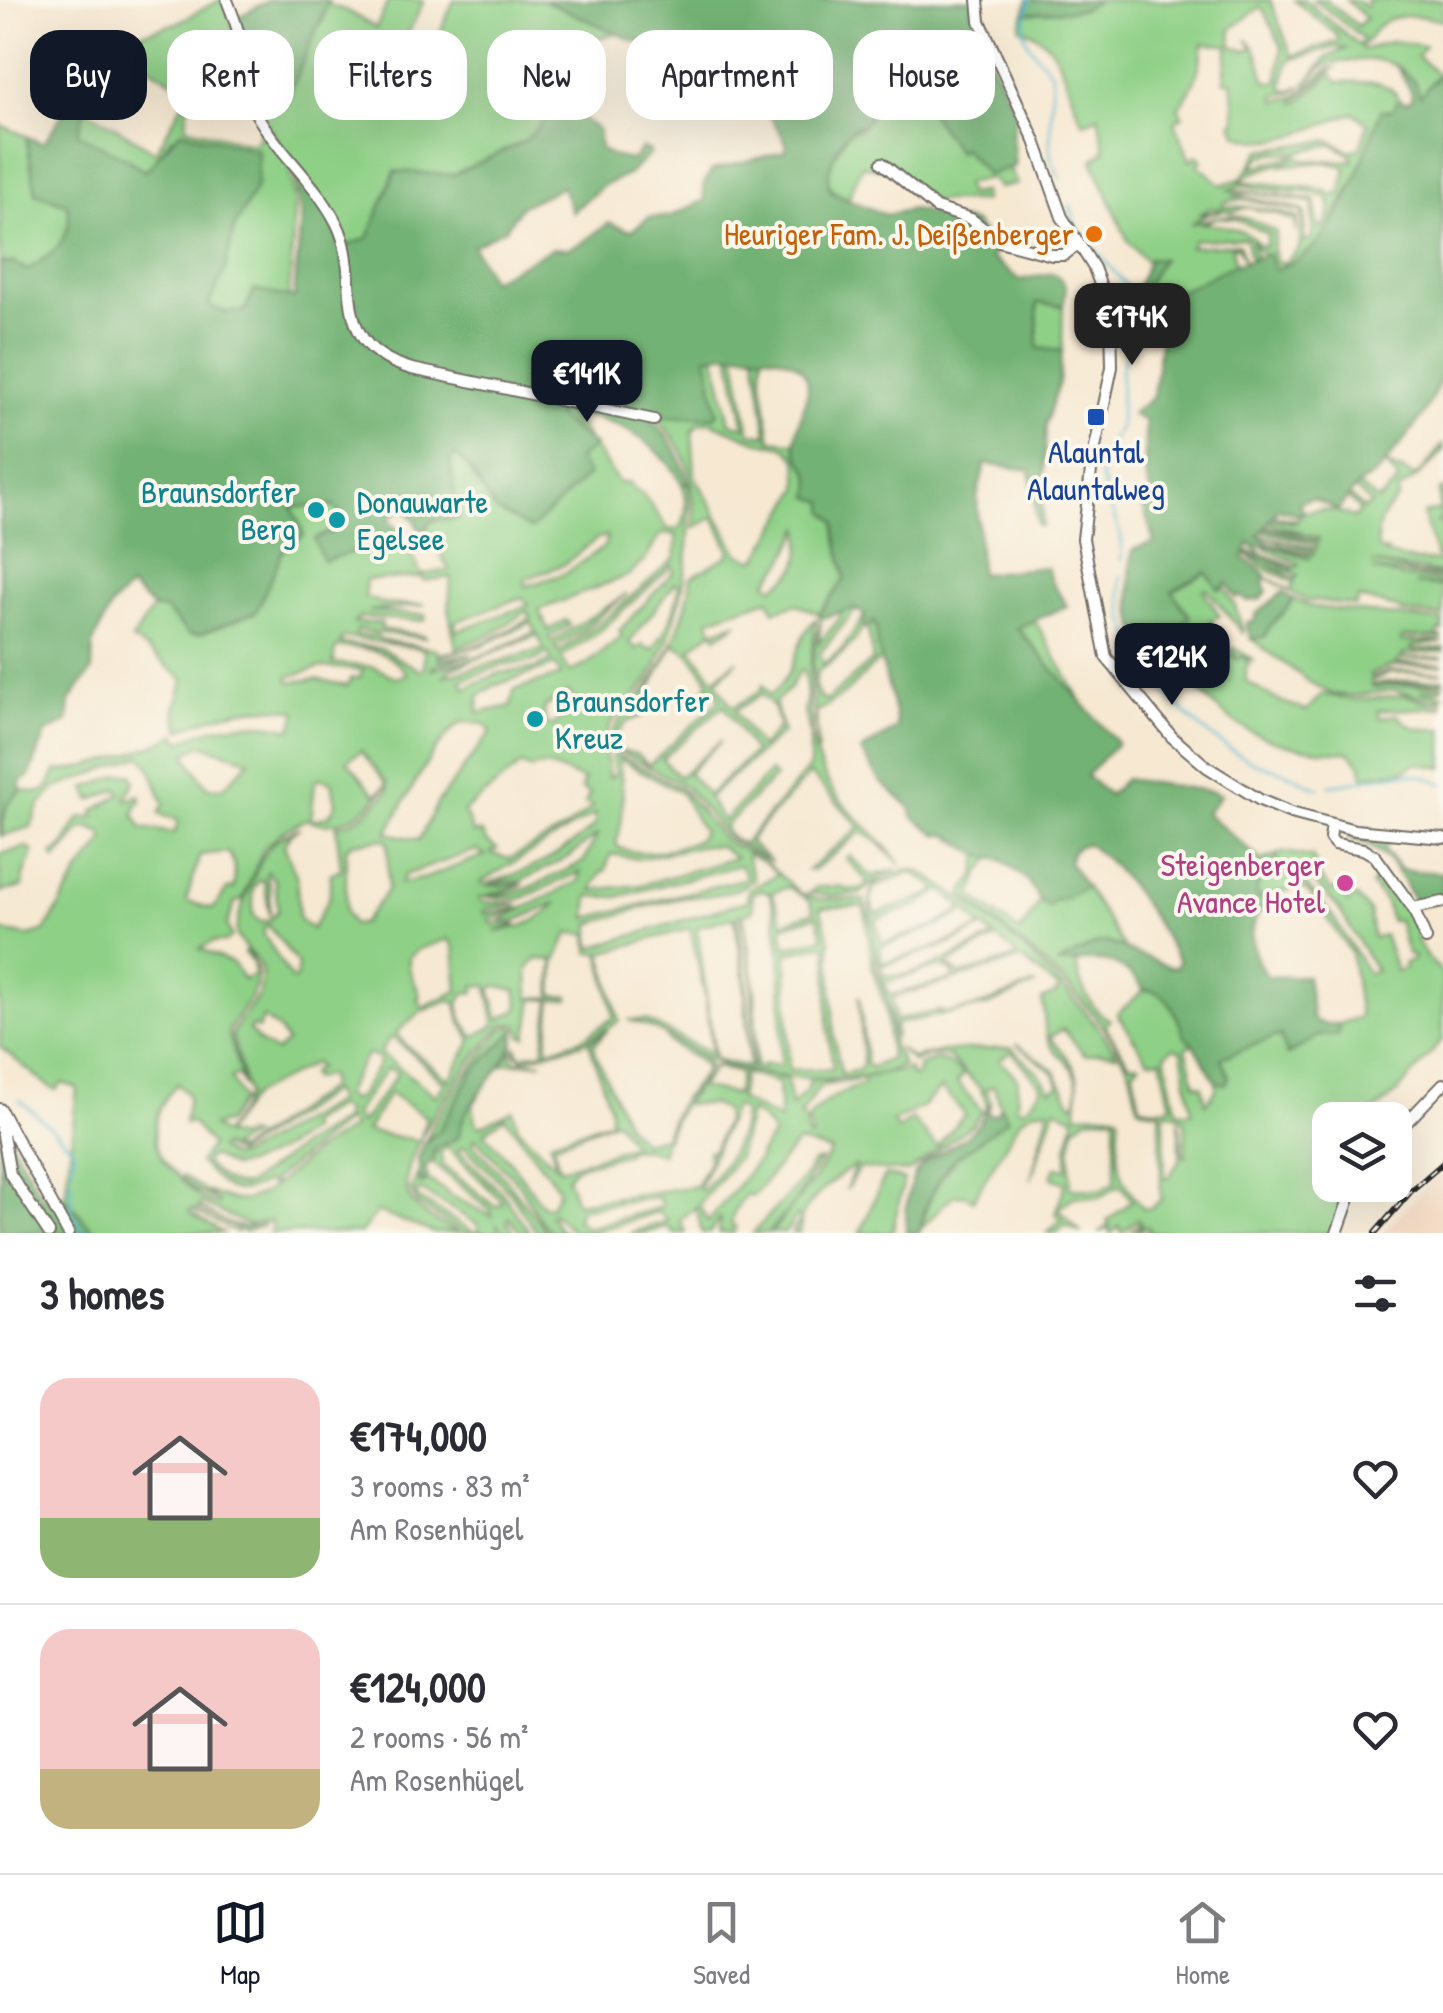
<!DOCTYPE html>
<meta charset="utf-8">
<style>
:root{--surface:#fff;--page:#f7f7f7;--text:#2b2b33;--muted:#7c7c81;--line:#e1e1e2;--accent:#111827}
body{margin:0;font-family:"Patrick Hand",sans-serif;background:var(--page);color:var(--text);height:100vh;display:flex;flex-direction:column;font-size:38px;white-space:nowrap}
*{box-sizing:border-box;margin:0}
p{font-size:32px;color:var(--muted)}
.icon{flex:none;width:55px;height:55px;fill:none;stroke:currentColor;stroke-width:2;stroke-linecap:round;stroke-linejoin:round}
.map{position:relative;height:1233px;overflow:hidden}
.drawer{display:flex;flex-direction:column;background:var(--surface);flex:1}
.drawer>*{flex:none}
.top-card{position:absolute;left:30px;top:30px;width:1385px;height:90px;display:flex;gap:20px}
.buttons{position:absolute;left:1312px;top:1102px;display:grid;gap:20px}
.buttons a{display:grid;place-items:center;width:100px;height:100px;border-radius:20px;background:var(--surface);box-shadow:0 10px 40px #0002;font-size:50px}
.price{position:absolute;translate:-50% -85px;padding:0 22px;border-radius:20px;background:var(--accent);color:#fff;font-size:32px;line-height:65px;filter:drop-shadow(0 2px 5px #0008)}
.price::after{content:'';position:absolute;left:50%;top:60px;width:30px;height:22px;margin-left:-15px;background:inherit;clip-path:polygon(0 0,100% 0,50% 100%)}
.price.active{background:#222;color:#fff}
ul{padding:0;list-style:none}
li{display:flex;align-items:center;gap:30px;height:250px;padding:0 40px}
li+li{border-top:2px solid var(--line)}
li span{display:grid;place-items:center;flex:none;width:280px;height:200px;border-radius:30px;color:#555}
li>.icon{margin-inline-start:auto}
span .icon{width:120px;height:120px;fill:#fffc;stroke-width:1}
li b{font-size:42px}
h2{display:flex;justify-content:space-between;align-items:center;height:120px;padding:0 40px;font-size:42px}
.tag{padding:0 35px;border-radius:30px;background:var(--surface);box-shadow:0 10px 40px #0002;font-size:35px;line-height:90px}
.tag.active{background:var(--accent);color:#fff}
.tab-bar{display:flex;justify-content:space-around;align-items:center;height:140px;border-top:2px solid var(--line);background:var(--surface);font-size:28px;color:var(--muted)}
.tab-bar a{display:grid;justify-items:center;gap:5px}
.tab-bar .active{color:var(--accent)}
.map>svg:first-child{display:block}
.built{fill:#f1d5bd}
.green{fill:#8fd087;stroke:#5d7e59;stroke-width:2.5;fill-rule:evenodd}
.forest{fill:#73b274;stroke:#4f6e50;stroke-width:2.5}
.lines{fill:none;stroke-linecap:round;stroke-linejoin:round}
.stream{stroke:#50b6ce;stroke-width:2.5}
.minor-casing{stroke:#726d65;stroke-width:14}
.minor{stroke:#fff;stroke-width:10}
.rail-casing{stroke:#2b2b2b;stroke-width:6}
.rail{stroke:#fbf7ec;stroke-width:2.5;stroke-dasharray:8;stroke-linecap:butt}
.food-dot{fill:#e8710a;stroke:#fbf7ec;stroke-width:4}
.transit-dot{fill:#1a4fb4;stroke:#fbf7ec;stroke-width:4}
.culture-dot{fill:#0f9aa8;stroke:#fbf7ec;stroke-width:4}
.hotel-dot{fill:#d1479c;stroke:#fbf7ec;stroke-width:4}
.labels{text-anchor:middle;stroke-width:8;stroke-linejoin:round;paint-order:stroke}
.food-label{font-size:32px;fill:#c56008;stroke:#fbf7ec;text-anchor:end}
.transit-label{font-size:32px;fill:#164399;stroke:#fbf7ec}
.culture-label{font-size:32px;fill:#0d838f;stroke:#fbf7ec;text-anchor:start}
.hotel-label{font-size:32px;fill:#b23c85;stroke:#fbf7ec;text-anchor:end}
</style>
<div class="map">
<svg width="1443" height="1233" viewBox="0 0 1443 1233">
<rect width="100%" height="100%" fill="#fbf7ec"/>
<filter id="ink" filterUnits="userSpaceOnUse"><feTurbulence type="fractalNoise" baseFrequency=".01" numOctaves="2"/><feDisplacementMap in="SourceGraphic" scale="20" xChannelSelector="R" yChannelSelector="G"/><feConvolveMatrix kernelMatrix="1 2 1 2 8 2 1 2 1" color-interpolation-filters="sRGB"/></filter>
<filter id="wash" filterUnits="userSpaceOnUse"><feTurbulence type="fractalNoise" baseFrequency=".0048" numOctaves="4" result="noise"/><feDisplacementMap in="SourceGraphic" scale="40" xChannelSelector="R" yChannelSelector="G"/><feGaussianBlur stdDeviation="2.25" result="paint"/><feColorMatrix in="noise" values="0 0 0 0 0 0 0 0 0 0 0 0 0 0 0 0 0 1.4 0 .05"/><feComposite in="paint" operator="in"/></filter>
<g filter="url(#wash)">
<rect width="100%" height="100%" fill="#f6e8d1"/>
<path class="built" d="M1443 1172V1233H1382L1430 1182Z"/>
<path class="green" d="M220 0H225L239 44 241 79 199 69 189 91 186 127 251 144 258 139 262 126 289 165 295 201 289 298 254 290 244 311 226 312 208 306 225 269 234 228 257 185 172 137 145 173C127 156 99 147 78 133L84 108 156 152 189 91 123 51 108 76 103 71 119 40 177 23Z
M389 0H424L400 51 352 117 374 115 396 87 432 51 454 0H543L619 32 543 53 561 103 525 141 452 175 395 171 368 238 346 246 266 123 248 89 323 21 326 4 349 12 376 28Z
M1098 0H1270L1292 56 1339 41 1336 34 1294 0H1305L1359 45 1363 38 1314 0H1326L1358 26 1366 18 1346 0H1357L1366 7 1368 4 1366 0H1443V21C1422 15 1395 11 1377 28 1371 33 1368 42 1361 47L1363 50 1393 41 1425 46 1417 56 1438 74 1420 97C1407 64 1384 56 1351 61 1344 62 1333 62 1327 64 1318 68 1312 80 1304 86L1327 57 1346 49 1336 47 1289 60 1282 86 1288 91 1302 86 1293 92 1275 95 1276 101 1297 96 1329 68H1334L1294 102 1299 103 1331 74 1338 82C1359 83 1389 77 1399 99L1321 241 1291 265 1274 269 1269 255 1263 256 1252 241 1256 257 1250 259 1246 238 1194 240 1190 247 1238 244 1240 246 1244 261 1239 247H1232L1235 264 1149 306 1143 289 1149 258 1147 263 1128 241 1095 167 1093 160 1105 150 1098 116 1083 123C1064 88 1065 40 1020 28L1024 14 1082 9ZM1259 8 1263 9 1282 47 1278 80 1274 83 1265 80C1260 65 1260 50 1247 39L1252 48 1247 51 1232 46 1231 29ZM1203 44 1228 45 1224 81H1232L1236 122 1232 123 1237 134C1275 153 1317 124 1354 113L1368 124 1360 148 1350 151 1329 140 1261 150 1242 178 1222 185 1198 165 1202 160 1197 155 1190 161 1175 121 1183 116 1178 108C1193 92 1201 66 1203 44ZM1332 144 1351 155 1353 161 1302 160 1297 154 1252 168 1260 157 1272 153 1297 152ZM1296 158 1279 166 1325 162 1344 166 1346 169 1340 194 1331 195 1324 189 1241 181 1250 174ZM1240 185C1251 186 1264 189 1272 190 1290 193 1310 188 1329 199L1331 210 1325 225 1318 228 1315 200 1229 190ZM1251 193 1313 202 1312 238 1304 242 1305 214 1301 209 1232 195ZM1245 199 1300 211 1303 215 1299 249 1284 263 1276 261 1273 249 1276 232C1237 211 1231 213 1190 224L1207 214 1223 211 1199 214 1211 208 1233 212 1247 207 1275 213 1295 221 1296 233 1298 218C1271 208 1250 207 1222 206L1224 202ZM1218 217 1237 219 1268 234 1265 247 1259 245C1247 227 1222 226 1203 223Z
M898 95 925 105 958 152 963 148 986 175 1009 168 1017 184 998 188 996 183 987 178 965 184 968 194 983 192 984 201H932L886 162 879 169 862 166 848 199C809 184 834 159 848 132L861 128 876 105Z
M0 125 26 136 36 193 67 204C76 237 53 255 27 270L15 263H0Z
M1037 303 1063 306 1062 351 1038 348Z
M735 352 750 433 767 435 755 354H763L762 379 771 440 797 443 796 449 812 478 814 497 825 502 826 511 836 522C835 543 843 558 845 579L819 614 797 604 774 611 769 599 709 619 713 631 739 622 717 637 712 631 691 648 714 679 738 660 716 682 731 705 736 706 761 690 763 685 770 695C801 671 792 641 816 619 808 676 799 749 838 797 856 821 885 840 901 865L877 841 861 832 814 870H808L860 827 810 774 751 838 750 843 772 862 728 838 685 786 617 750 636 754 649 765 720 700 712 686 699 699 709 681 690 654 674 644 647 695 636 708 644 715 627 722 611 740C615 718 635 705 647 688 668 658 688 614 691 577L729 555V549L714 517 694 528C696 485 689 445 654 417H714L707 356 715 355 730 423 745 427 730 355ZM710 422 756 441 785 447 797 459 799 488 758 558 752 560 738 553 695 476 692 432 698 424ZM801 527C801 557 804 571 773 587L767 582 784 561ZM804 671 807 696 804 711 810 736V767L744 843C736 843 726 834 725 826L775 777 770 772 723 821 708 798 783 732 775 702 791 687 798 673ZM762 694 772 705 780 726 760 748 735 711ZM724 705 754 752 708 795 688 773 721 741 679 777 662 759Z
M560 411 569 412 619 483 629 482 635 491 642 493 669 530 681 528C686 515 688 499 683 486L689 483 690 495C690 562 683 617 650 677 638 697 614 711 607 733 601 750 610 762 608 778L615 775 612 756 616 754 682 789 724 840 763 860 800 893 817 899 864 900 872 928 876 969 886 999 893 1045 903 1065C857 1088 760 1079 712 1060 683 1048 661 1027 628 1020H646L712 1054 705 995 690 928 602 953 619 1021 583 1043 524 1059 515 1054 516 1046 520 1056 543 1052 550 1000 533 999 527 1037 522 1036 518 1024H504C474 1052 395 1155 408 1194 414 1212 441 1223 456 1233H435L377 1212 361 1233H269L272 1229 270 1221 248 1225 201 1203 199 1207C223 1221 237 1233 265 1225L244 1232 198 1208 196 1211 238 1233 191 1209 189 1212 223 1233H95L65 1197 77 1088 62 1083 56 1090 48 1086 0 1047V931L29 936 45 931 80 871 104 841 102 833 87 827 81 829 55 860 52 853 60 850 80 818 93 817 94 811 121 794 118 789 91 800 86 788 119 775 132 774 135 782 126 798 127 800 140 795 141 802 136 803 137 808 133 813 142 828 175 833 178 820 159 814 164 804 149 765 141 756 55 788 39 806 31 827 1 836 7 804 21 790C46 794 45 795 56 771 79 772 157 747 176 734L181 742C214 722 256 720 292 729L297 711C255 702 217 714 180 730L175 709 184 679C165 667 152 650 132 640L153 608 165 609 189 634H200L256 612 283 551 291 507 333 506 344 516 342 527 319 538 323 561 404 536 421 575 449 570 426 526 433 520 458 518 450 459 455 454 466 465 495 510 531 529 578 459 595 446 558 418 556 414ZM661 534 677 535 675 558 608 617 558 652 555 647 580 632 627 594 551 642 549 637 570 625 566 620 548 630 539 610 629 575 644 561ZM607 536 604 547 564 574 526 586 525 579 563 565 598 538ZM672 566 674 572 619 631 622 636 586 665 570 672 561 657 600 631ZM421 577 424 581 451 577 449 613 456 648 492 634 527 611 531 618C501 635 473 651 438 654L437 649 381 640 378 636 356 635 357 630 425 638V636L381 629 382 623H354L360 617 425 621V615L369 611 425 605 384 604 364 597 366 580ZM675 583 679 584C677 609 667 631 652 650L642 645 638 649 629 643ZM522 597 529 605 456 631 455 622ZM531 622 536 632 478 657 432 670V667L472 654 439 660 438 657 483 645ZM538 635 544 649 444 676 452 668ZM343 637 424 649V668L421 671 382 649 340 643ZM339 647C367 648 390 650 407 674L397 678 374 667 333 663 336 648ZM548 653 552 660 536 668 500 673 465 688 461 680 501 666 534 661ZM556 665 561 675 514 690 511 706 478 713 479 696 493 686ZM322 667 363 670 360 678H351L347 686 316 679 290 682 288 677ZM568 692 578 701 553 726 545 722 544 708ZM463 722 485 724 491 732 438 802 419 840 387 833C402 807 438 734 463 722ZM203 745 250 760 223 788 207 787 187 757V752ZM361 751 387 784 376 795 347 761ZM619 759 681 793 703 832 698 840C672 849 646 858 619 848L616 843C626 815 623 789 619 759ZM521 765 531 769C547 760 567 775 584 780L581 789 590 794 585 803 593 807 566 828 509 859 491 853 497 849 487 842 482 833H473L464 811ZM319 778 332 782 336 804 329 816 311 820 315 781ZM387 784 388 791C374 808 358 822 336 826L341 869 330 874V896L312 929 299 919 297 878 284 845 290 834 300 828C288 833 276 838 268 849 260 859 232 925 237 935 244 954 263 954 262 980 262 1000 240 1016 232 1034L247 1094 241 1109 223 1134 212 1126 226 1123 242 1100 231 1078 238 1075 244 1087 228 1032C243 1004 274 981 246 950L244 953 253 962 255 974 244 980 234 964 200 949 213 942H225L232 937 227 925 235 902 242 900 264 848 282 832 307 819C336 834 372 809 387 784ZM595 814V825C567 853 526 873 488 883L521 881 570 856 598 834 583 862 529 888 486 897 520 899 580 872 579 881 500 920 515 921 557 903C541 922 519 928 495 932L518 924H492L490 919 523 907 485 914V910L518 903 482 902 479 898 524 884 487 886 481 882ZM383 839 388 841V889L363 923 353 925 346 912V849L352 843ZM701 846H720L735 858 641 885 592 890 602 871H605L611 854 638 859ZM476 850 485 855 426 878 401 883 405 875ZM227 852C236 860 235 877 234 889L228 888 213 909 186 901 200 855ZM748 854 763 861 778 874 748 890 747 901 591 948V924C619 915 648 905 677 899 706 894 728 898 754 880L747 859ZM740 865 747 878 587 918 589 896 617 897ZM268 872 275 881 278 910 270 920 260 922 253 914V889L259 880 264 881 270 916V886L266 875ZM788 887 810 901 814 912 783 923 772 893ZM762 890 770 893C785 952 781 1005 781 1066L764 1064 763 1068 756 1067 755 991 743 914 753 911 752 893ZM856 906 864 907 873 971 885 1007 890 1059 871 1067 867 1065 859 996 863 1065 859 1070 841 1074 834 1037 830 942 820 908ZM741 914 752 976 754 1067 751 1066 746 976 737 916ZM817 916 823 938 786 947 782 929 785 926ZM734 917 744 976 749 1067 715 1059 697 927ZM268 925 298 964 296 979 292 980 264 935V928ZM569 933 588 934 589 953H600L614 1017 582 1039 547 1051 552 1000 569 999V996H553L555 963ZM448 939 454 947 458 991 423 1007 417 999 420 996 409 968V957L419 949ZM823 945 827 947 828 1028 833 1069 789 1070 787 953ZM537 959 553 960 551 997 529 998 528 969ZM487 985 495 1025 474 1037 462 1019 459 1003 465 993 475 992 474 986ZM497 986 516 990 519 1005 516 1011 499 1019 490 989ZM448 1000 457 1004 461 1023 472 1040 449 1080 407 1046 396 1033 419 1013ZM263 1018 278 1029 287 1042 276 1052 261 1043 249 1030 252 1026 258 1029ZM390 1038H394L445 1083 436 1096 380 1053ZM367 1054 379 1059V1064L360 1095 351 1101 344 1094ZM314 1063 318 1067 310 1074 313 1079 328 1075 330 1087 237 1151 230 1147 252 1136 245 1134 239 1138 224 1134 253 1095ZM387 1068 396 1072V1076L360 1124 354 1114ZM177 1084 188 1095 184 1124 191 1122 211 1145 199 1162C224 1186 230 1202 266 1182L273 1187C247 1204 235 1204 207 1191L213 1197 183 1176 181 1178 197 1192 217 1200 218 1204C193 1197 191 1189 176 1174 145 1146 150 1114 177 1084ZM332 1091 337 1101 240 1156 231 1157 219 1149 222 1146 236 1154ZM389 1093 426 1117 420 1141 366 1131ZM337 1107 345 1110 343 1120 298 1148 247 1185C231 1188 217 1176 206 1164V1160L213 1156 231 1167C259 1164 289 1147 310 1130L307 1124ZM347 1120 353 1127 314 1152 274 1186 272 1181Z
M1443 444V451C1429 466 1416 480 1398 490V499C1381 514 1375 526 1378 549L1387 552 1384 554 1415 561H1443V573L1372 563 1416 573 1443 575V578L1373 570 1402 577 1443 581V585L1415 584 1443 587V617L1401 612 1397 608 1358 598 1356 606 1306 600 1265 577 1291 590 1294 582 1262 567 1244 552 1295 579 1298 575 1267 564 1246 550 1293 570 1294 567 1260 554 1248 543 1253 541 1263 554 1298 567 1299 563 1274 553 1258 543 1309 559 1310 556 1268 544V542L1313 554 1314 551 1259 535 1316 548 1317 544 1261 531 1263 528 1318 541 1319 538 1265 526 1301 532 1270 523 1272 519 1297 523 1274 516 1298 520V515C1317 506 1336 509 1355 518L1360 511 1348 498 1350 496 1364 509 1371 504 1356 489 1358 485 1378 501 1399 481 1385 463 1398 471 1400 469 1413 476 1421 472Z
M1443 489V514L1440 516 1443 519 1438 522 1443 523V557H1436L1423 514 1440 510 1439 491Z
M1207 572 1219 589 1224 586 1235 606 1244 634 1207 589 1203 590 1220 616 1210 620 1219 632 1221 630C1220 646 1225 655 1240 660L1230 650 1235 648 1254 660 1241 656 1250 663 1246 667V681L1275 699 1306 711 1322 694 1356 700 1405 695 1443 707 1378 711 1380 718 1397 715C1415 732 1419 729 1443 729V768L1415 763 1406 770 1363 776 1362 766 1349 752C1254 749 1219 722 1165 647L1182 626 1191 639 1194 637 1185 623 1190 616 1172 592Z
M1293 599 1313 607 1443 621V631L1437 632V636L1443 638 1403 637 1401 641 1443 642 1411 647 1412 650 1443 648V651L1403 654 1402 658H1443L1400 659 1396 663 1443 665 1391 666 1370 674 1371 678 1390 671 1443 673 1390 672 1371 682 1372 686C1395 677 1419 683 1443 679V682C1418 684 1395 680 1372 688L1391 685 1443 686 1439 690 1420 691 1443 695 1438 698 1443 702 1394 690 1356 696 1332 694 1311 683 1251 639 1265 637C1271 619 1286 615 1293 599Z
M855 608 860 610 854 612 820 653 823 665 843 648 865 614C865 639 836 660 817 672L815 686 820 698 826 701 873 660 868 628 874 620 883 662H877L842 696 816 712 818 752C813 707 808 662 821 618L819 643 840 618 841 612Z
M1034 619 1082 703 1017 627Z
M28 847 33 852 23 879V887L0 892V854Z
M1284 852 1313 857 1320 878 1332 891 1337 888 1348 903 1356 896 1369 911 1373 938 1384 935 1396 971 1405 968 1404 963 1413 960 1414 956 1407 954 1398 920 1391 921 1385 901 1371 885 1378 878 1388 893 1393 890 1416 924 1418 941 1425 955 1443 973V1039L1397 1093 1363 1120H1330V1185H1352L1333 1233H1145L1150 1229 1147 1226 1136 1233 1142 1225 1141 1223 1130 1233 1140 1222 1138 1219 1122 1233 1119 1226 1112 1233H1109L1110 1227 1099 1233 1109 1225 1107 1221 1132 1201 1120 1185 1100 1197H1073L1059 1209 1082 1233 1066 1225 1056 1233H1047L1062 1219 1055 1213 1066 1183 1052 1178 1056 1167 1067 1169V1147L1075 1118 1055 1108 1031 1179 1049 1109 1033 1111 1020 1120 973 1200 965 1195 954 1196 945 1203 922 1228C930 1175 967 1147 1003 1114L994 1086 985 1089 991 1101 989 1108 980 1088 948 1056 930 1055 913 1062 899 1048 911 1058 942 1051 1012 1048 1037 1071 1051 1090 1060 1085 1053 1072 1016 1044 1054 1070 1072 1104 1077 1101C1081 1056 1058 1065 1048 1039 1043 1025 1045 1013 1042 1000L1058 992V988L1022 959 892 998 896 1020 938 1011 948 1013 973 1008 1036 984 990 1005 896 1024 895 1038C891 1006 860 908 874 884L906 869 920 871C995 919 1067 980 1117 1054L1100 1052 1085 1055 1063 1029 1050 1037C1081 1072 1079 1069 1077 1114L1115 1113 1119 1116C1119 1162 1112 1170 1143 1208L1148 1209 1161 1200 1160 1115H1164L1165 1178 1169 1177 1180 1159 1179 1120 1183 1157H1186L1185 1121 1176 1114 1139 1108C1133 1094 1134 1077 1126 1063 1089 993 1022 944 962 895L976 873 979 855 993 856 979 874 972 896 1020 932 1040 901 1049 907 1054 900 1064 899 1086 887 1125 949 1098 943 1060 963 1077 962C1076 981 1092 1012 1110 1020L1105 1026 1129 1063 1139 1064 1133 1071 1140 1105 1154 1109 1171 1106 1161 1059 1148 1060 1117 1014 1144 990C1175 988 1176 1030 1194 1044L1186 1047 1195 1084 1202 1086 1206 1103 1216 1090V1082L1226 1084 1229 1077 1220 1058 1280 1035 1288 1055 1318 1036 1338 1035 1339 1024 1360 1017 1351 953 1308 891 1299 887 1258 898 1256 891 1261 875 1280 867 1276 855ZM912 872 936 887 934 893 876 914 870 901 873 888ZM1311 880 1338 907 1376 971 1368 973 1330 912 1305 884ZM941 890 963 908 932 927 882 943 876 920 916 906ZM966 911 982 927 934 948 882 963 881 947 938 926ZM984 927 993 936C972 949 904 984 882 974L881 966 949 944ZM997 938 1016 953V957L960 975 947 964ZM941 966 952 971 953 979 890 995 885 983ZM1174 1047 1182 1051 1192 1112H1180L1176 1107 1165 1055ZM1012 1052 1042 1087 1030 1104 1022 1109 1017 1108 1018 1079 999 1059ZM1115 1116V1182L1099 1190 1071 1189 1070 1151 1075 1127 1087 1118Z
M850 856 871 876 897 869 878 878 860 894 833 896 809 893 817 887H843L847 890 862 888 868 882 846 859Z
M512 1026 516 1029 472 1073 439 1130 424 1144C444 1099 472 1066 503 1029Z
M608 1030 594 1045 597 1057 627 1125 643 1142 664 1137 678 1105 704 1073 705 1065 670 1043 665 1036 707 1061 709 1066C688 1099 672 1114 661 1154L642 1148 628 1150 627 1153 576 1167 567 1177 576 1203 696 1186 709 1161 708 1151 714 1150 725 1121 724 1110 711 1104H684L715 1065 787 1079 791 1106 807 1091 810 1080 840 1082 909 1069 912 1077 918 1074V1066C939 1056 947 1059 964 1075L957 1082 982 1111 973 1124 908 1172 859 1168 846 1190 855 1166C840 1173 808 1200 802 1217 800 1222 801 1228 800 1233H792L801 1220 797 1216 785 1233H771L815 1178 831 1151 798 1142C781 1161 766 1181 752 1197L748 1194C739 1202 731 1214 732 1227L736 1226 734 1233H718L720 1217 710 1233H702L696 1207 680 1220 686 1233H673L667 1226 646 1233H630L668 1221 658 1212 591 1233 573 1231 553 1214 550 1215 558 1228 566 1233H552L540 1220 519 1184 475 1138 472 1143 505 1178 547 1233H537L510 1192 465 1147 459 1148V1151L505 1196 530 1233H521L509 1218 507 1222 514 1233H504L497 1225V1233H462L418 1204 411 1191 417 1175 418 1181 425 1183 428 1179 451 1196 492 1216 491 1211 433 1163C437 1143 435 1149 455 1140L471 1102 513 1043 511 1056 516 1061 542 1062C530 1064 514 1062 506 1064 493 1067 481 1094 473 1105L476 1123 481 1126 513 1110 518 1128 556 1166 550 1141 610 1121V1107L589 1043ZM715 1067 740 1073 736 1095 700 1087ZM744 1073 778 1083 780 1120 739 1099ZM862 1079 864 1083C844 1093 820 1100 808 1120L813 1136 809 1138 805 1121 800 1116 820 1086ZM941 1088 965 1114 937 1147 912 1119 898 1130 893 1122 922 1107ZM734 1106 743 1111C743 1142 722 1170 702 1191L699 1188ZM750 1111 763 1120 773 1134 759 1155 760 1157 708 1222 699 1205 738 1157ZM505 1117 557 1186 558 1192 550 1207 542 1205 511 1162 484 1133ZM616 1120 633 1145 560 1169 553 1145ZM447 1147 502 1201V1204L495 1206 443 1165 440 1152ZM420 1190 477 1224 480 1231 473 1232 418 1198 416 1194ZM655 1197 660 1199 661 1207 587 1228 577 1220 579 1209Z
M821 1160 794 1203 768 1233H753L806 1175 813 1162Z
M885 1175 904 1180 892 1233H860Z"/>
<path class="forest" d="M269 0H329L285 104 274 109 248 89 237 18Z
M543 0H972L975 25 1016 114 1012 135 1015 166 987 175 963 148 958 152 925 105 898 95 876 104C865 129 865 119 849 132 836 143 823 179 831 192L886 215 912 209 974 223 988 240 1001 245 991 258 1020 280 1053 273C1068 282 1067 290 1063 306L1037 303 1038 348 1062 351 1059 382 1046 423 1042 526H1038L1030 470 985 464 977 497 980 574 1047 567 1051 581 1067 606 1017 628 1117 743 1086 776 1109 795 1125 779 1215 792 1221 795 1206 813 1261 860 1276 855 1280 866 1261 875 1256 891 1258 898 1281 894C1245 912 1246 947 1267 977L1307 976 1313 1020 1324 1024H1339L1338 1035 1318 1036 1287 1055 1280 1035 1221 1058 1229 1077 1226 1084 1216 1082 1191 1040 1186 1039C1177 1019 1171 989 1144 990 1118 953 1096 960 1056 964L1098 943 1107 942 1170 967H1176L1179 961C1154 919 1128 872 1087 844 1074 846 1070 850 1069 863L1086 887 1064 899 1054 901 1049 907 1040 901 1027 880 1003 861 979 855 948 835H938L912 816 911 808 881 782 861 751 897 728C894 693 877 663 876 626L873 621 868 628H863L865 615 855 608 821 618 819 614 845 579C843 558 835 543 836 522L825 511V502L810 497C817 468 798 465 796 447 793 428 808 405 808 386 808 347 729 352 707 356L718 413 714 417H654L653 423C674 438 680 459 689 483L683 486C658 437 611 418 560 411L556 414 558 418 595 446 578 459 588 475 531 529 495 510 467 465 455 454 450 460 458 519 433 520 426 526 427 531 418 529 416 521 403 508 388 519 404 536 323 561 314 539 342 527 344 516 333 506 292 507 304 535 283 551 256 612 200 634H189L165 610 153 608 130 587 111 606 93 643 92 670 70 701 68 722 46 733 29 777 20 782 21 790 7 804 0 837V263H15L27 270C53 255 76 237 67 204L36 193 26 136 42 143 45 141 67 107 103 71 108 76 90 94 78 133C99 147 128 156 145 172L180 131 258 150 257 185 234 228 225 269 208 306 226 312 245 311 254 290 294 298 301 217 295 174 332 220 342 247 368 238 395 171 453 175 525 141 561 103 598 130 600 149 612 156 632 160 642 148 650 151V154L628 175 604 185 572 212 562 187 521 206 506 228 473 246 491 280 553 248 566 249 580 244 609 223 631 231 649 217H669L705 200 703 186 712 170 785 151 787 145C779 129 769 111 754 99 737 86 732 87 721 67L632 40Z
M1028 0H1098L1082 9 1024 14Z
M1397 66 1415 82 1420 96 1443 72V376L1422 417 1379 471 1358 485 1338 510 1312 498 1299 502 1304 512 1298 515 1278 509 1258 536 1268 542 1267 545 1249 543 1244 558 1266 575 1264 584 1267 592 1261 599 1247 601 1239 596 1236 598 1227 583 1219 590 1206 572 1172 591 1190 617 1165 647 1152 657C1127 623 1128 590 1132 550L1154 542 1142 502 1152 498 1145 474V421L1131 414 1153 397 1162 328 1145 327 1144 319H1136V291L1149 258 1162 259 1143 289 1150 306 1231 266 1269 254 1274 269C1339 254 1359 165 1381 111L1392 110 1399 99 1405 103 1411 100 1412 94Z
M1283 592 1293 599C1286 616 1270 619 1265 637L1251 639 1246 623 1256 619 1255 615Z
M1349 834 1387 840 1385 851 1401 870 1443 873V899L1417 906C1396 870 1392 852 1350 838Z
M516 1029C518 1063 460 1098 459 1137L436 1148 433 1153 434 1161 425 1168 428 1179 421 1184 418 1159 424 1144 439 1130 472 1073Z
M987 1103 989 1115 997 1113 1001 1107 1008 1119 947 1165 925 1208 919 1233H906C906 1216 906 1192 914 1176 928 1148 981 1145 987 1103Z
M0 1121 42 1197H65L95 1233H0V1180L4 1168 0 1172Z"/>
<g class="lines">
<path class="stream" d="M1030 0C1018 42 1026 41 1052 73L1050 147 1051 159 1060 178
M1070 205 1076 227 1124 283 1133 300 1131 339 1121 371 1120 425 1100 464 1101 478 1122 540 1121 560
M1121 576C1116 651 1183 725 1247 759 1260 767 1276 768 1291 775 1300 779 1308 785 1319 788
M1329 785C1372 783 1399 761 1443 784
M20 1100 71 1146 74 1153 71 1170
M71 1179 72 1213 84 1233"/>
</g>
</g>
<g filter="url(#ink)">
<g class="lines">
<defs>
<path id="minor" d="M227 0C232 14 239 29 241 44 245 65 242 85 251 104 273 149 315 180 337 224 364 278 324 344 412 369L654 420
M978 0 980 21 1035 141 1062 217 1094 268 1111 314 1112 367 1092 462 1083 539 1106 657 1172 737 1207 767 1260 800 1291 813 1355 830 1443 838
M882 163 936 208 971 219 999 241 1052 255H1064L1078 244
M1332 825 1330 838 1335 844 1363 849 1375 856 1413 908 1426 939
M1413 908 1443 902
M0 1109 68 1233
M0 1119 10 1174 49 1233
M1395 1130 1405 1124 1443 1084
M1337 1233 1354 1185"/>
</defs>
<use href="#minor" class="minor-casing"/>
<use href="#minor" class="minor"/>
<defs>
<path id="rail" d="M1375 1233 1412 1190 1443 1163"/>
</defs>
<use href="#rail" class="rail-casing"/>
<use href="#rail" class="rail"/>
</g>
</g>
<circle class="food-dot" cx="1094" cy="234" r="10"/>
<rect class="transit-dot" x="1086" y="407" width="20" height="20" rx="5"/>
<g class="culture-dot">
<circle cx="316" cy="510" r="10"/>
<circle cx="337" cy="520" r="10"/>
<circle cx="535" cy="719" r="10"/>
</g>
<circle class="hotel-dot" cx="1345" cy="883" r="10"/>
<g class="labels">
<g class="food-label">
<text x="1074" y="245">Heuriger Fam. J. Deißenberger</text>
</g>
<g class="transit-label">
<text x="1096" y="463">Alauntal<tspan x="1096" dy="37">Alauntalweg</tspan></text>
</g>
<g class="culture-label">
<text x="296" y="503" text-anchor="end">Braunsdorfer<tspan x="296" dy="37">Berg</tspan></text>
<text x="357" y="513">Donauwarte<tspan x="357" dy="37">Egelsee</tspan></text>
<text x="555" y="712">Braunsdorfer<tspan x="555" dy="37">Kreuz</tspan></text>
</g>
<g class="hotel-label">
<text x="1325" y="876">Steigenberger<tspan x="1325" dy="37">Avance Hotel</tspan></text>
</g>
</g>
</svg>
<div class="buttons">
<a><svg class="icon" aria-label="layers" viewBox="0 0 24 24"><path d="M12 4l9 5-9 5-9-5zM3 14l9 5 9-5"/></svg></a>
</div>
<b class="price active" style="left:1132px;top:368px">€174K</b>
<b class="price" style="left:587px;top:425px">€141K</b>
<b class="price" style="left:1172px;top:708px">€124K</b>
<div class="top-card">
<a class="tag active">Buy</a>
<a class="tag">Rent</a>
<a class="tag">Filters</a>
<a class="tag">New</a>
<a class="tag">Apartment</a>
<a class="tag">House</a>
</div>
</div>
<section class="drawer">
<h2>3 homes<svg class="icon" aria-label="filters" viewBox="0 0 24 24"><path d="M4 7h16M4 17h16"/><circle cx="9" cy="7" r="2"/><circle cx="15" cy="17" r="2"/></svg></h2>
<ul>
<li><span style="background:linear-gradient(#f6c9c9 70%,#8fb573 0)"><svg class="icon" aria-label="home" viewBox="0 0 24 24"><path d="M3 11l9-7 9 7M6 9v11h12V9"/></svg></span><div><b>€174,000</b><p>3 rooms · 83 m²</p><p>Am Rosenhügel</p></div><svg class="icon" aria-label="heart" viewBox="0 0 24 24"><path d="M12 20l-8-8c-3-5 5-10 8-4 3-6 11-1 8 4z"/></svg></li>
<li><span style="background:linear-gradient(#f6c9c9 70%,#c2b280 0)"><svg class="icon" aria-label="home" viewBox="0 0 24 24"><path d="M3 11l9-7 9 7M6 9v11h12V9"/></svg></span><div><b>€124,000</b><p>2 rooms · 56 m²</p><p>Am Rosenhügel</p></div><svg class="icon" aria-label="heart" viewBox="0 0 24 24"><path d="M12 20l-8-8c-3-5 5-10 8-4 3-6 11-1 8 4z"/></svg></li>
</ul>
</section>
<nav class="tab-bar">
<a class="active"><svg class="icon" aria-label="map" viewBox="0 0 24 24"><path d="M3 6l6-2 6 2 6-2v14l-6 2-6-2-6 2zM9 4v14M15 6v14"/></svg>Map</a>
<a><svg class="icon" aria-label="saved" viewBox="0 0 24 24"><path d="M7 4h10v16l-5-4-5 4z"/></svg>Saved</a>
<a><svg class="icon" aria-label="home" viewBox="0 0 24 24"><path d="M3 11l9-7 9 7M6 9v11h12V9"/></svg>Home</a>
</nav>
